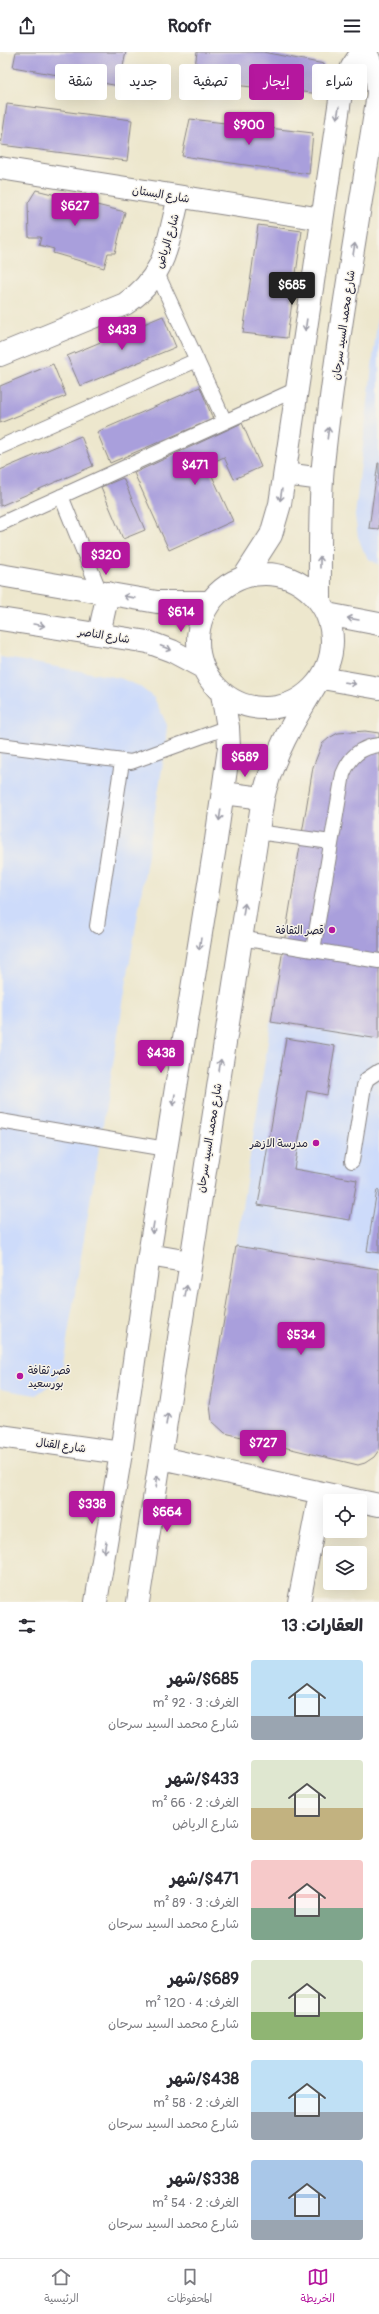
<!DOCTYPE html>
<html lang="ar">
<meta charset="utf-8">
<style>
:root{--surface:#fff;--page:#f7f7f7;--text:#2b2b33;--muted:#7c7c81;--line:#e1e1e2;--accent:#b5179e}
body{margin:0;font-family:Pangolin,"Playpen Sans Arabic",sans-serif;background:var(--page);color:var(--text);direction:rtl;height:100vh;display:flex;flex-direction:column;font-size:15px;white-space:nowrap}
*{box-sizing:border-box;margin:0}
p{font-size:13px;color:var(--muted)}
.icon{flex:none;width:22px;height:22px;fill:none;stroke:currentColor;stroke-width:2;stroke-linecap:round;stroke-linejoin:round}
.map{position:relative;height:1550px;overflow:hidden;direction:ltr}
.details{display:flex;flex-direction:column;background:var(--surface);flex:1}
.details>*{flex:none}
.top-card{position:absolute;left:12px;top:12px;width:355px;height:36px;direction:rtl;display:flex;gap:8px}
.controls{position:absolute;left:323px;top:1442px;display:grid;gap:8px}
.controls a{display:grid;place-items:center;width:44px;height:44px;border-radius:4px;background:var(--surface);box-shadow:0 4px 16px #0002;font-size:20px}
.price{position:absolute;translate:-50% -34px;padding:0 9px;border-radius:4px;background:var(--accent);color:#fff;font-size:13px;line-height:26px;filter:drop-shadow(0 1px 2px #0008)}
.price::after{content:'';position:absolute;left:50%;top:24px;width:12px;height:9px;margin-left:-6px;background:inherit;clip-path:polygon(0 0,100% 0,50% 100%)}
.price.current{background:#222;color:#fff}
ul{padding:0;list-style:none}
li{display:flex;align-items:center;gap:12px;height:100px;padding:0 16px}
li span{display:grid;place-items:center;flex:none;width:112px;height:80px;border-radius:4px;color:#555}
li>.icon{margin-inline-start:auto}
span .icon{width:48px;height:48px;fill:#fffc;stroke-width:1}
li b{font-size:17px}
h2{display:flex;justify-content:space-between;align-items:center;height:48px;padding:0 16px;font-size:17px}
.chip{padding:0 14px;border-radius:4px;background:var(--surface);box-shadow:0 4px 16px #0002;font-size:14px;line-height:36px}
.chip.current{background:var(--accent);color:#fff}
header{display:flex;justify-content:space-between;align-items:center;height:52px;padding:0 16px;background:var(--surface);font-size:18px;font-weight:700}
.dock{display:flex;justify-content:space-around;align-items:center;height:56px;border-top:1px solid var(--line);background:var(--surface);font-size:11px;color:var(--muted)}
.dock a{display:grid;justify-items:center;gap:2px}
.dock .current{color:var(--accent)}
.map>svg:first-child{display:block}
.built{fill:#cddbfa}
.building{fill:#a99fdc}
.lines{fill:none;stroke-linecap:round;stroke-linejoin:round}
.service-casing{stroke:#888484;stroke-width:16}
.minor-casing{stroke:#888484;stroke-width:24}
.tertiary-casing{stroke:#888484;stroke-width:24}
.service{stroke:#fff;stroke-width:14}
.minor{stroke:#fff;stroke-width:22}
.tertiary{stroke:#fff;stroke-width:22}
.oneway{stroke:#9c9ca7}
.poi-dot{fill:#b5179e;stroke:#f7f3e8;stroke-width:1.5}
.labels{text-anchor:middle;stroke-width:3;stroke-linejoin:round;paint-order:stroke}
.street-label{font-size:11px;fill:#22223b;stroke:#f7f3e8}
.poi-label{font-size:11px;fill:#22223b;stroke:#f7f3e8;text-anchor:end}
</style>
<header><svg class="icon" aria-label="menu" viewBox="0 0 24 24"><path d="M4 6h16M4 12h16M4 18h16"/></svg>Roofr<svg class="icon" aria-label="share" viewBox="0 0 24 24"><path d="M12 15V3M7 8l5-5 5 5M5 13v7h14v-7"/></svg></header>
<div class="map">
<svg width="379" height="1550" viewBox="0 0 379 1550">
<rect width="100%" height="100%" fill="#f7f3e8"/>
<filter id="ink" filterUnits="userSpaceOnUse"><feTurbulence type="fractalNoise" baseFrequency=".025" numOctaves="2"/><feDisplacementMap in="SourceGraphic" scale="8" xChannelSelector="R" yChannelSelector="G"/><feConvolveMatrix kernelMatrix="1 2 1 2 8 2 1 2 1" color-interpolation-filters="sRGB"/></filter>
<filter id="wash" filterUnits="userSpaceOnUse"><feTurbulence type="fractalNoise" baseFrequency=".012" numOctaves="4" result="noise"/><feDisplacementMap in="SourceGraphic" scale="16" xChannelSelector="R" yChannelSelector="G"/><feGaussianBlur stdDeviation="0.9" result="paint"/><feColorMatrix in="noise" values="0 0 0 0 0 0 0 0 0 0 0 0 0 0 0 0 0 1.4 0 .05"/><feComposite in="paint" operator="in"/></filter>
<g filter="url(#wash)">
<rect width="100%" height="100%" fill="#ede7cd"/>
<path class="built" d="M379 253V513L369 507 364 500 358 485 355 464Z
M0 605 120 626 139 634 154 646 167 673 165 699 63 1313 57 1328 36 1343 0 1337Z
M271 970 379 987V1217L236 1194Z"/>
<g id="blocks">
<path class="building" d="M16 0H126L119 34 13 15Z
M197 0H263L324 12 322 42 193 29Z
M7 52 132 68 127 109 1 93Z
M190 67 313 81 309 122 182 104Z
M36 138 125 160 115 201H108L104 216 53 201 54 197 39 193 41 185H29L28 151Z
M258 173 302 179 287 286 243 281Z
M163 264 176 295 80 334 67 304Z
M53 312 66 344 0 371V334Z
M200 335 213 367 110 411 97 380Z
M242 371 261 415 234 427 224 405 207 413 233 469 169 498 134 421Z
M81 384 93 414 0 454V418Z
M378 411H379V477L369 476Z
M123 426 145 478 123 487 101 435Z
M365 679 379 681V987L271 970 313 715 322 692 329 686 338 681Z
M286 986 335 994 327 1043 307 1039 294 1117 357 1128 350 1168 258 1153Z
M377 1138H379V1201L367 1199Z
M236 1194 379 1217V1398L374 1405 365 1411 358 1413 225 1381 212 1369 210 1353Z"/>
</g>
</g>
<g filter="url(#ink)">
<use href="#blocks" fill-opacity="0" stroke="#888484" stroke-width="1"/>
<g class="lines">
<defs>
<path id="service" d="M157 221 225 370
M0 395 197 308
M61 444 100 540
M0 472 297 337
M0 693 131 710 228 675
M257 780 331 790
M97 874 122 710
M240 886 379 909
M313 898 343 722C350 705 360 695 379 693
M0 1069 166 1097
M352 1109 364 1034 367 1027 379 1019"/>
<path id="minor" d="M0 116 322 167
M0 303 125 252C167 224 167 191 179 145
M0 1384 121 1401
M299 1550 320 1442"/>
<path id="tertiary" d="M285 422 322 427
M198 589a67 67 0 1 1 134 0a67 67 0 1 1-134 0Z
M0 523 157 550H210
M244 525 271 483 280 452 341 41 352 15 362 0
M320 549C320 504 319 458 323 413 336 289 359 165 378 42L377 27 366 0
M327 562 379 572
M0 567 148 590 172 599 202 615
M99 582 108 541
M322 626 379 636
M223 741 263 746
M149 1203 190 1210
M161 1406 359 1449
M360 1449 379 1453
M96 1550 121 1401 149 1203 216 788 229 696 228 675 222 642
M138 1550 263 746C273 704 293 670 315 634"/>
</defs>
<use href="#service" class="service-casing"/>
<use href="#minor" class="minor-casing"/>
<use href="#tertiary" class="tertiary-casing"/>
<use href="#service" class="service"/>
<use href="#minor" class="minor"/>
<use href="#tertiary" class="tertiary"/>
</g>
<defs><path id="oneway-shaft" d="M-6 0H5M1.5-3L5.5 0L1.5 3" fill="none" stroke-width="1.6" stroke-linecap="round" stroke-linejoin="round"/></defs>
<g class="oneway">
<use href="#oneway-shaft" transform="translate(338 61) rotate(99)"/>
<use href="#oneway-shaft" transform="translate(354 197) rotate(-81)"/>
<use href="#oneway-shaft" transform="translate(306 273) rotate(98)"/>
<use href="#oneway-shaft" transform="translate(328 381) rotate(-83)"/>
<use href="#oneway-shaft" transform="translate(281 443) rotate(99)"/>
<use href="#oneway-shaft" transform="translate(320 510) rotate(-90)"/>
<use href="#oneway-shaft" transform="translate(129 545) rotate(-170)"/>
<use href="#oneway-shaft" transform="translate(353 567) rotate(-170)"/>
<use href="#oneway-shaft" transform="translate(39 573) rotate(9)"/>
<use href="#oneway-shaft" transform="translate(166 596) rotate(21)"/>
<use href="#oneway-shaft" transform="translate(350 631) rotate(10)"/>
<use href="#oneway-shaft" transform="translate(220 763) rotate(98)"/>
<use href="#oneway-shaft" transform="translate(244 857) rotate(-81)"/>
<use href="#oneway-shaft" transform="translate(200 892) rotate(99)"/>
<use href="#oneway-shaft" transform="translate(220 1013) rotate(-81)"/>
<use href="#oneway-shaft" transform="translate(174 1048) rotate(99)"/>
<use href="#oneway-shaft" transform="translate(153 1176) rotate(99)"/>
<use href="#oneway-shaft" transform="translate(186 1239) rotate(-81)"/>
<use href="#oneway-shaft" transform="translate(167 1367) rotate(-81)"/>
<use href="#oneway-shaft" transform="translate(157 1429) rotate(-82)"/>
<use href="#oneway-shaft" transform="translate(105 1495) rotate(100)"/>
</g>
</g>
<g class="poi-dot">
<circle cx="332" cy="878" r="4"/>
<circle cx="316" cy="1091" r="4"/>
<circle cx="20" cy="1324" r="4"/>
</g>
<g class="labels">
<g class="street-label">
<text transform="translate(161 142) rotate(9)" y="4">شارع البستان</text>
<text transform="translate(167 189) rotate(-73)" y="4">شارع الرياض</text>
<text transform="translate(343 273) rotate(-82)" y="4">شارع محمد السيد سرحان</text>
<text transform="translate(104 583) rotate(9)" y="4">شارع الناصر</text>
<text transform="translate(209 1086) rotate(-81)" y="4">شارع محمد السيد سرحان</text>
<text transform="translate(61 1393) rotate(8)" y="4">شارع القنال</text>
</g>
<g class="poi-label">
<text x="324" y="882">قصر الثقافة</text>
<text x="308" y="1095">مدرسة الازهر</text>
<text x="28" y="1322" text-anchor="start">قصر ثقافة<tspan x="28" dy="13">بورسعيد</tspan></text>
</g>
</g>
</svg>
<div class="controls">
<a><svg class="icon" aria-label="locate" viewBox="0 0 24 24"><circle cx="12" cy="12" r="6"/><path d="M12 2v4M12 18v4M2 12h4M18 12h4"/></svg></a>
<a><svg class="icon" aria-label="layers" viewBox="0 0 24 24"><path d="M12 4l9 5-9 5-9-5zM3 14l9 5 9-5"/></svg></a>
</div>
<b class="price" style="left:249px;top:94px">$900</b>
<b class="price" style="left:75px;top:175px">$627</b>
<b class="price current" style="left:292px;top:254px">$685</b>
<b class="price" style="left:122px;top:299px">$433</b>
<b class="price" style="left:195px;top:434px">$471</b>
<b class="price" style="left:106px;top:524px">$320</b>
<b class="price" style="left:181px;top:581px">$614</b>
<b class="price" style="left:245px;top:726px">$689</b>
<b class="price" style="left:161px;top:1022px">$438</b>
<b class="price" style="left:301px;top:1304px">$534</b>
<b class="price" style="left:263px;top:1412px">$727</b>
<b class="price" style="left:92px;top:1473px">$338</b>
<b class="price" style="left:167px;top:1481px">$664</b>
<div class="top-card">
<a class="chip">شراء</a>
<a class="chip current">إيجار</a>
<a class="chip">تصفية</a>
<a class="chip">جديد</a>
<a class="chip">شقة</a>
</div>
</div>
<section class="details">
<h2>العقارات: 13<svg class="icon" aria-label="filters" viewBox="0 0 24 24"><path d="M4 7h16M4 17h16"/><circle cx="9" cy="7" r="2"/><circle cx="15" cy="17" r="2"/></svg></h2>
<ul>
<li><span style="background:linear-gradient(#bfe0f5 70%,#9aa5b1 0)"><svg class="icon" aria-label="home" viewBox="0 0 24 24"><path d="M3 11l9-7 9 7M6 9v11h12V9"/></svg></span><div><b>$685/شهر</b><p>الغرف: 3 · 92 m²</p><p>شارع محمد السيد سرحان</p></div></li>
<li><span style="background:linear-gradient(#dfe7d0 60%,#c2b280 0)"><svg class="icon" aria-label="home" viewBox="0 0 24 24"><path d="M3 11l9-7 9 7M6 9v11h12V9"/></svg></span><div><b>$433/شهر</b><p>الغرف: 2 · 66 m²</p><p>شارع الرياض</p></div></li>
<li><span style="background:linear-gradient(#f6c9c9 60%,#7fa58c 0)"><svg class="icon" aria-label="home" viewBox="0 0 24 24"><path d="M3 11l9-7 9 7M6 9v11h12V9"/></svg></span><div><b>$471/شهر</b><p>الغرف: 3 · 89 m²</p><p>شارع محمد السيد سرحان</p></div></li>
<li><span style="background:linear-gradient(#dfe7d0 65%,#8fb573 0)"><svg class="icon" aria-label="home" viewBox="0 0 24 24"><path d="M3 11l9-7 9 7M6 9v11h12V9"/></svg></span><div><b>$689/شهر</b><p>الغرف: 4 · 120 m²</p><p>شارع محمد السيد سرحان</p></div></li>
<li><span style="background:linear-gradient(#bfe0f5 65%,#9aa5b1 0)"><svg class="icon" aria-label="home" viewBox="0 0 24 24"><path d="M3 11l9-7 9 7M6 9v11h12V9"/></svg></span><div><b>$438/شهر</b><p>الغرف: 2 · 58 m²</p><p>شارع محمد السيد سرحان</p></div></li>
<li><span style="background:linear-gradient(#a9c7e8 75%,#9aa5b1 0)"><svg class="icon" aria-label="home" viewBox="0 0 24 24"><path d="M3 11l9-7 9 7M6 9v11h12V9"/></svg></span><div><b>$338/شهر</b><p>الغرف: 2 · 54 m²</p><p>شارع محمد السيد سرحان</p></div></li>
</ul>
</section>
<nav class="dock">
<a class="current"><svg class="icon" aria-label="map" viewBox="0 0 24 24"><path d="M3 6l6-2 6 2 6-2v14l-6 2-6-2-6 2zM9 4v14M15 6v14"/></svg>الخريطة</a>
<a><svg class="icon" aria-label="saved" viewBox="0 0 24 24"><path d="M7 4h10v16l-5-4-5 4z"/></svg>المحفوظات</a>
<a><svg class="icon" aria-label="home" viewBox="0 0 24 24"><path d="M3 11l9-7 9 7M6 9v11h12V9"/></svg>الرئيسية</a>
</nav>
